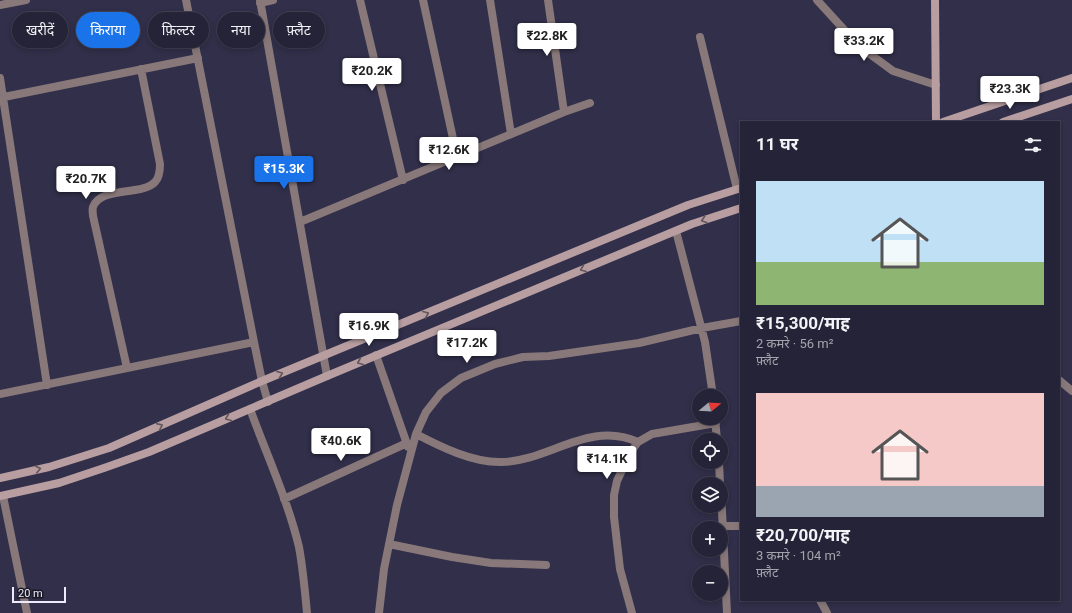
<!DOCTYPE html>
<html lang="hi">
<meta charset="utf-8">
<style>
:root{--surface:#252337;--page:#2d2b3f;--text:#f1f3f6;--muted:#a3a4ad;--line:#424052;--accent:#1a73e8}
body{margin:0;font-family:Roboto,"Noto Sans Devanagari",sans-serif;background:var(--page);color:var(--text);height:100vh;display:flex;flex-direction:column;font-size:15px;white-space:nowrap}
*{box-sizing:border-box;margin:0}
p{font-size:13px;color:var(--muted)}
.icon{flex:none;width:22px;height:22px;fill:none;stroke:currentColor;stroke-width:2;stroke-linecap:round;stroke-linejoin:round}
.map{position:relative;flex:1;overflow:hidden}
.drawer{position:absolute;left:740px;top:121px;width:320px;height:480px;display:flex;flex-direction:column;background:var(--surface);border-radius:0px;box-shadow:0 2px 6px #0003,0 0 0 1px var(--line)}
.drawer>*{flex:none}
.banner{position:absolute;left:12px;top:12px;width:380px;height:36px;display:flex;gap:8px}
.needle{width:26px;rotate:72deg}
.controls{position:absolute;left:692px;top:389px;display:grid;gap:8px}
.controls a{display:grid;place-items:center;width:36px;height:36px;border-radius:50%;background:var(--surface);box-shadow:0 2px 6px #0003,0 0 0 1px var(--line);font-size:20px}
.scale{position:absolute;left:12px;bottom:10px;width:54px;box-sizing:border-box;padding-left:4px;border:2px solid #ecebfc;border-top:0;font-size:11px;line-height:14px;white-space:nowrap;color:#ecebfc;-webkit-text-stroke:3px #1a1925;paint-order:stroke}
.price{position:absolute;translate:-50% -34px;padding:0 9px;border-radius:4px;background:#fff;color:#222;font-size:13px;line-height:26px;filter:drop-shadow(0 1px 2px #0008)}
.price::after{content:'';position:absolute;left:50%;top:24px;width:12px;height:9px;margin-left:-6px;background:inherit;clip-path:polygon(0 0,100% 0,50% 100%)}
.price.active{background:var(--accent);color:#fff}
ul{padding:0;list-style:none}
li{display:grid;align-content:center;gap:8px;height:212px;padding:0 16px}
li span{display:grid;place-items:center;height:124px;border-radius:0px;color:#555}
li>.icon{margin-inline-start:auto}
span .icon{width:72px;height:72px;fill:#fffc;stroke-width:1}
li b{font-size:17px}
h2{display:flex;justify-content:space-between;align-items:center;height:48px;padding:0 16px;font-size:17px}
.pill{padding:0 14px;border-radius:18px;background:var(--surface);box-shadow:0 2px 6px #0003,0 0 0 1px var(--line);font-size:14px;line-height:36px}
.pill.active{background:var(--accent);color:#fff}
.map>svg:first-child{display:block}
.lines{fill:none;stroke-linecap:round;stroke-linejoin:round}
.lane{stroke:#887879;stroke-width:8}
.street{stroke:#887879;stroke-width:8}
.secondary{stroke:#b89ea0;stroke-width:8}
.oneway{stroke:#61555c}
</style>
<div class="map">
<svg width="1072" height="613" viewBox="0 0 1072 613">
<rect width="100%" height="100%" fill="#312f49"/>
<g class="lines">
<path class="lane" d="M1059 380 1072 391"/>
<path class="street" d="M186 0 254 342 262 381 268 402
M260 0 327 376
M360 0 403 180
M423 0 457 157
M490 0 511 134
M548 0 564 112
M817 0 859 46 893 71 936 85
M260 3 273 0
M0 5 26 0
M700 37 737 189
M0 78 47 385
M4 97 198 58
M300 222 564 112 590 103
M676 231 705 342 713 396
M376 355 408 447
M127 368 93 216C93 214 92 210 93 207 100 186 142 196 155 182 159 178 160 170 160 164L141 69
M0 394 254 342
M250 409C266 453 288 501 299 547 303 569 305 591 307 613
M715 419 717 440
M416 434C441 447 473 463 502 462 549 461 589 420 638 442
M719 462 720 484
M721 491 727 613
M3 496 27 613
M284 499 407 443
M724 526H741
M389 544 452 557 491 563 546 565
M820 600 827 613
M379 613 384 569 397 505 416 434 426 412 441 393 461 378 495 364 523 357 549 356 639 343 702 328 741 321
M632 613 620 569 614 517V495L617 481 630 453 638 442 652 434 716 423"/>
<path class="secondary" d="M935 0 936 122
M943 122 1072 78
M1003 122 1072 99
M0 478 49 467 109 448 262 381 688 205 741 188
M0 496 59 483 104 468 149 452 327 376 692 224 741 208"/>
</g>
<defs><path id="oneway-chevron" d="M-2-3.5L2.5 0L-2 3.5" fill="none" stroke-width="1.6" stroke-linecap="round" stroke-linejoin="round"/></defs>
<g class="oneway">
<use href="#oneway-chevron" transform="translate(704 220) rotate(162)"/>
<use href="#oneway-chevron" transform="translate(583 269) rotate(158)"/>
<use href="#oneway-chevron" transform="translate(426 314) rotate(-23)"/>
<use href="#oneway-chevron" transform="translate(360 362) rotate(157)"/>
<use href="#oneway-chevron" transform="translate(280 374) rotate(-22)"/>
<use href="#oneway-chevron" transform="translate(228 418) rotate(157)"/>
<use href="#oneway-chevron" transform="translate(160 426) rotate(-24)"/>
<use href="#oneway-chevron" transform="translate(38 469) rotate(-12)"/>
</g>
</svg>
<div class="controls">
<a><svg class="needle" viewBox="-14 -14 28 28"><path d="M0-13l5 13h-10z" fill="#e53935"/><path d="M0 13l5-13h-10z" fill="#a3a4ad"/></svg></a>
<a><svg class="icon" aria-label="locate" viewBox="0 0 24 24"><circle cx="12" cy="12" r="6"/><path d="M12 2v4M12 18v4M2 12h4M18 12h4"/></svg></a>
<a><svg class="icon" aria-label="layers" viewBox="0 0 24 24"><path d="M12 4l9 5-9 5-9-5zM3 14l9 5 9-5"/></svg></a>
<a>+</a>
<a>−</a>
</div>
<div class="scale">20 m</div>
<b class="price" style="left:547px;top:57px">₹22.8K</b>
<b class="price" style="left:864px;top:62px">₹33.2K</b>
<b class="price" style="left:372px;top:92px">₹20.2K</b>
<b class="price" style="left:1010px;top:110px">₹23.3K</b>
<b class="price" style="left:449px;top:171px">₹12.6K</b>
<b class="price active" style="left:284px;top:190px">₹15.3K</b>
<b class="price" style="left:86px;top:200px">₹20.7K</b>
<b class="price" style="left:369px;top:347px">₹16.9K</b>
<b class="price" style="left:467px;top:364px">₹17.2K</b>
<b class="price" style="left:341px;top:462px">₹40.6K</b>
<b class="price" style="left:607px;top:480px">₹14.1K</b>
<div class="banner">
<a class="pill">खरीदें</a>
<a class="pill active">किराया</a>
<a class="pill">फ़िल्टर</a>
<a class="pill">नया</a>
<a class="pill">फ़्लैट</a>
</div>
<section class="drawer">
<h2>11 घर<svg class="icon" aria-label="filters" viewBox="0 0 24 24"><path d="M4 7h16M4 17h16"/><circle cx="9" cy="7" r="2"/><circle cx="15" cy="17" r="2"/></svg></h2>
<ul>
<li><span style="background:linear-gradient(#bfe0f5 65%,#8fb573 0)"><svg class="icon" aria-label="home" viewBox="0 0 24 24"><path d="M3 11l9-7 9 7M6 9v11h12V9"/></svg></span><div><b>₹15,300/माह</b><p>2 कमरे · 56 m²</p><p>फ़्लैट</p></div></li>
<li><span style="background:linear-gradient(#f6c9c9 75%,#9aa5b1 0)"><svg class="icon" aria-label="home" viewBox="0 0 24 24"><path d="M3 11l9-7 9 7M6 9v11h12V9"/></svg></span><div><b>₹20,700/माह</b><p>3 कमरे · 104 m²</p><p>फ़्लैट</p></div></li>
</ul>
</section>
</div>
